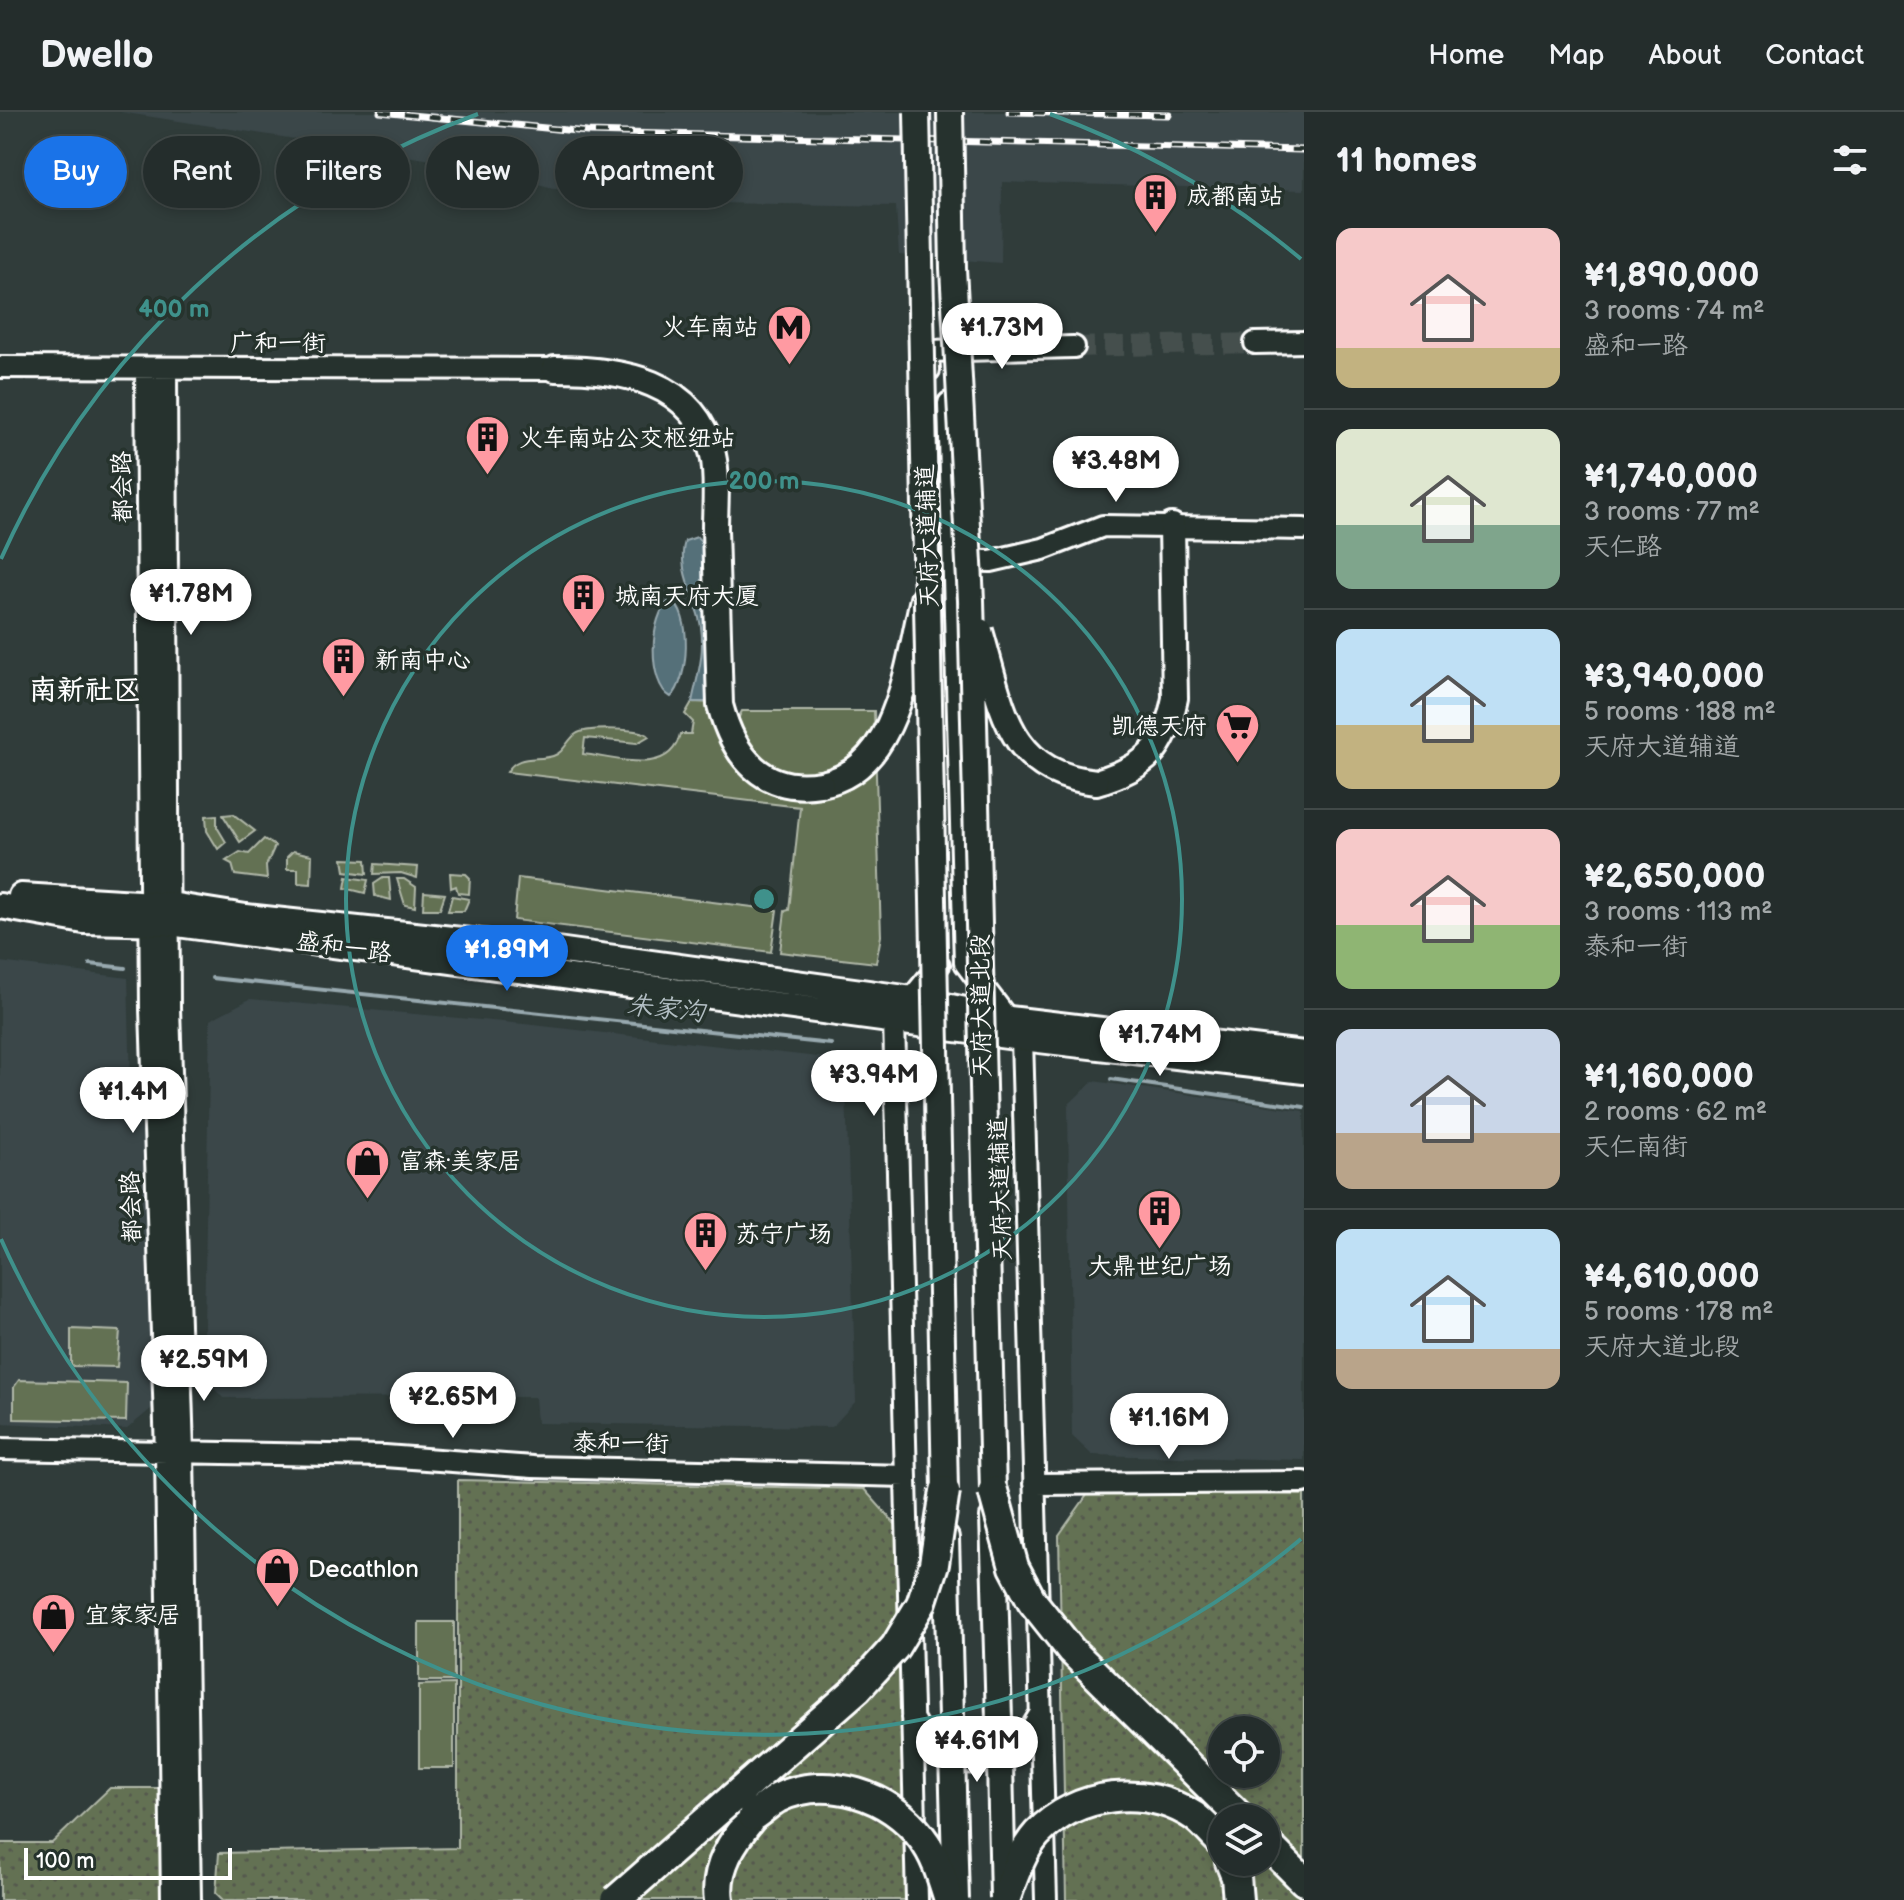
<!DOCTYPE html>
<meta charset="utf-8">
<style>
:root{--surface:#242d2c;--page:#303938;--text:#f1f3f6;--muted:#a3a8a9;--line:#414948;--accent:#1a73e8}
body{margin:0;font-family:"Balsamiq Sans","LXGW WenKai TC",sans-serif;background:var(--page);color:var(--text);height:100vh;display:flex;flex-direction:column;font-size:30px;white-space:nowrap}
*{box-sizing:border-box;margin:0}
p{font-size:26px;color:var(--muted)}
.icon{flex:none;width:44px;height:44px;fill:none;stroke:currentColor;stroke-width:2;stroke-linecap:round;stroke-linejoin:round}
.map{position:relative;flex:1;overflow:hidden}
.drawer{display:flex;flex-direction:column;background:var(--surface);width:600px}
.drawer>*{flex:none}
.hud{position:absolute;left:24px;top:24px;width:760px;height:72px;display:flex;gap:16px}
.fabs{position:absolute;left:1208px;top:1604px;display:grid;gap:16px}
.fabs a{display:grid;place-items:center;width:72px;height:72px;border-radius:50%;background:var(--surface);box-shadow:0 4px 12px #0003,0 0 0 2px var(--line);font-size:40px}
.scale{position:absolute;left:24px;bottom:20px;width:208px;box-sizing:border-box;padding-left:8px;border:4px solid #fff;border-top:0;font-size:22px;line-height:28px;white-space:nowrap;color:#fff;-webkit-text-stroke:6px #26332d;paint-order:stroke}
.price{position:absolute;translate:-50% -68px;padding:0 18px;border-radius:28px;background:#fff;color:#222;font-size:26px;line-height:52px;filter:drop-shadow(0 2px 4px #0008)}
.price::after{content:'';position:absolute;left:50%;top:48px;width:24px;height:18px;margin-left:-12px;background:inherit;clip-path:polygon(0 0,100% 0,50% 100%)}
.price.active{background:var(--accent);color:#fff}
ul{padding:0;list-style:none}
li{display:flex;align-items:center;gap:24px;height:200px;padding:0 32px}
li+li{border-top:2px solid var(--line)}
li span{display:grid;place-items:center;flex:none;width:224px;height:160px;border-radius:16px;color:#555}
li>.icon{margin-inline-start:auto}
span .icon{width:96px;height:96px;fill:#fffc;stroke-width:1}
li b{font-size:34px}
h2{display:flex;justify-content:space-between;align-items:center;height:96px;padding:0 32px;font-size:34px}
.tag{padding:0 28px;border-radius:36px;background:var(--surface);box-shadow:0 4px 12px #0003,0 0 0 2px var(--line);font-size:28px;line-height:72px}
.tag.active{background:var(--accent);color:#fff}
header{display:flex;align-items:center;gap:48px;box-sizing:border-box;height:112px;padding:0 40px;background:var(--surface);border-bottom:2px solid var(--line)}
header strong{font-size:38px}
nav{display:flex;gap:44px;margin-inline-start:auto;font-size:28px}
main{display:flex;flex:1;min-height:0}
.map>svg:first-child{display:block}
.built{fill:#3b474a}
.green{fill:#637153;stroke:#b1b8a9;stroke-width:2}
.park{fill:url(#park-dots);stroke:#b1b8a9;stroke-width:2;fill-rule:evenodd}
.water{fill:#546f79;stroke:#98a9af;stroke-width:2}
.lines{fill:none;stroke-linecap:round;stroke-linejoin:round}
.stream{stroke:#98a9af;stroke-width:4}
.minor-tunnel{stroke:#45504e;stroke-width:20;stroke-dasharray:20 10;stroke-linecap:butt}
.minor-casing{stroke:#fff;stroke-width:26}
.major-casing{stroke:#fff;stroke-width:30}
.highway-casing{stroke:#fff;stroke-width:34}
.minor{stroke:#26332d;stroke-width:20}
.major{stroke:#26332d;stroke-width:24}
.highway{stroke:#26332d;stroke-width:28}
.rail-casing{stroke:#fff;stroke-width:7}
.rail{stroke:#26332d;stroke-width:4;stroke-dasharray:12;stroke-linecap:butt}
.major-bridge-casing{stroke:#fff;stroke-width:30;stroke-linecap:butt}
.highway-bridge-casing{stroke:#fff;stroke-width:34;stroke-linecap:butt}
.major-bridge{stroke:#26332d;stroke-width:24}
.highway-bridge{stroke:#26332d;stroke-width:28}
.ring{fill:none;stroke:#3f918b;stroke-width:4}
.labels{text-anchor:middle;stroke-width:7;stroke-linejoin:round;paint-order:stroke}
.poi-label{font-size:24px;fill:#fff;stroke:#26332d;text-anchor:start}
.street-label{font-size:24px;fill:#fff;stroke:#26332d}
.water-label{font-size:26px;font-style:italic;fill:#b2bec3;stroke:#26332d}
.quarter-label{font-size:28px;font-weight:bold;fill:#fff;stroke:#26332d}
.centre{fill:#3f918b;stroke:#26332d;stroke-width:4}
.ring-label{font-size:24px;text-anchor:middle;font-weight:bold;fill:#3f918b;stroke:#26332d;stroke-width:7;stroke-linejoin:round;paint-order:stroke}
</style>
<header>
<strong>Dwello</strong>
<nav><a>Home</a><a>Map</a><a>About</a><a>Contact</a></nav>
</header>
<main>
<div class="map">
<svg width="1304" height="1788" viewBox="0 0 1304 1788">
<defs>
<pattern id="park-dots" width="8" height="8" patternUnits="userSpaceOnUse" patternTransform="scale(2)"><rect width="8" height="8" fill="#637153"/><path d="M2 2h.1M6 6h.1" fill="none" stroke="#54594e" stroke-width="1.8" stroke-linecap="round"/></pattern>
</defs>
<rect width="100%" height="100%" fill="#303c3a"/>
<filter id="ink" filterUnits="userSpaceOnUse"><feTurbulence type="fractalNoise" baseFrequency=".0125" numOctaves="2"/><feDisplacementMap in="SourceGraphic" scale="16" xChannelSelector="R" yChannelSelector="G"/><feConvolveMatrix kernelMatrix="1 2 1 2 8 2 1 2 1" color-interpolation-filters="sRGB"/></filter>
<g filter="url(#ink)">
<path class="built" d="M120 0H1304V78L1002 70 1001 151 899 143 896 94 603 89 465 53Z
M0 850 128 866 131 972 149 1042 152 1296 127 1317 0 1311Z
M250 887 524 912 845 948 856 1289 832 1315 537 1311 535 1285 223 1286 203 1265 210 908Z
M1093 969 1304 999V1348L1092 1343 1072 1324 1068 993Z"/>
<path class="green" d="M692 590 714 591 728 626 742 599H874L881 824 876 851 780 840 785 799 789 798 800 695 507 660C517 642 536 649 553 644 564 641 567 628 576 622 586 615 643 616 649 624L637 631 585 626 583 642C614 645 670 666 680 622H691L693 610 685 602Z
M233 702 255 719 240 730 223 703Z
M217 703V715L226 730 218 737 207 719 206 704Z
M264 727 275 734 266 754 267 767 235 763 232 752 226 749 240 740 249 742Z
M293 739 312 743 311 772 298 771V757H287V745Z
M343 747 366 748 367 762 345 759Z
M375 752 418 755 417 766 401 761 374 762Z
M450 761 466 762 470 766 469 782 458 781 456 774 451 776Z
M347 765 368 768 365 781 345 776Z
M383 766H389L391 788 375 784 374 772Z
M518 766 777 798 771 840 514 808Z
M397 767H404L416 775 415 795 405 793Z
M424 780 445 782 440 797H423Z
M452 784 469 787 464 799H448Z
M71 1217 120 1219 117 1255 71 1254Z
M19 1268 127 1271 126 1309 14 1307V1275Z
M419 1510H454V1569H419Z
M454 1572V1656H419V1573Z"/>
<path class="park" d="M458 1368 864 1377 896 1413 906 1645 907 1788H223L216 1781 219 1741 458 1736Z
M1090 1379 1304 1383V1788H1066L1059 1423ZM1222 1618H1266V1662H1222ZM1222 1706H1266V1750H1222Z
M110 1676H160L161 1788H0V1731H52Z"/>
<path class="water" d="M697 425 705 434 709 590H692C697 565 705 543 701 515 697 488 676 457 685 429Z
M670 488C693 499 689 569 671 585 647 572 649 503 670 488Z"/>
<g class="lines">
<path class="stream" d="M90 852 125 856
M212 866 831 932
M1111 967 1304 995"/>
<path class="minor-tunnel" d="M1074 235 1255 231"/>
<defs>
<path id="minor" d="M1255 231 1304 230
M0 255 555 257
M146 257 151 897 166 1340 172 1788
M166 257 169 896 183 1340 190 1788
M929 258 928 239 1074 235
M949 291 965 851 1022 926 1046 1788
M954 448 991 449 1043 437 1103 414 1304 417
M0 1337 385 1344 533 1355 906 1364
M1034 1372 1304 1370
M912 1606C919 1618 926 1633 938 1641 963 1657 999 1652 1020 1632 1028 1624 1034 1611 1041 1601
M917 1788 894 908 939 853"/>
<path id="major" d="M555 257C621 257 695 268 713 343 718 366 715 393 715 417
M1096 670C1146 656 1165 637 1175 586L1172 414
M821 672C899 658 908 549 923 487
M21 784 170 793 246 805 557 838 912 887 1009 907 1304 942
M0 794 84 809 170 811 1022 926 1304 959
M993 1405 999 1607
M946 1426 951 1605"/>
<path id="highway" d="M1266 1731 1304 1769
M1230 1750 1236 1765 1238 1788
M719 1788C714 1756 733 1728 753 1704"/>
</defs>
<use href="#minor" class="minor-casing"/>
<use href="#major" class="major-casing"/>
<use href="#highway" class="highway-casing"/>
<use href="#minor" class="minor"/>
<use href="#major" class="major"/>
<use href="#highway" class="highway"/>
<defs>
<path id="rail" d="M380 0 587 20 1304 38
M1009 0 1169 3"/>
</defs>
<use href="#rail" class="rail-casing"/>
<use href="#rail" class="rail"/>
<defs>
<path id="major-bridge" d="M917 0 945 1379
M950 0 953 156 971 488 993 1379
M715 417 720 593C734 645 763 682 821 672
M980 519C1002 591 1005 661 1096 670
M951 1605 956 1788
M999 1607 1003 1786"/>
<path id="highway-bridge" d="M993 1379 1014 1455 1032 1489 1071 1538 1241 1706
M753 1704C761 1699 769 1691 778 1686 826 1662 891 1683 922 1726 936 1744 942 1766 949 1788
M616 1788 857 1577 895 1535 921 1492 934 1452 945 1379
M1005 1788C1013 1766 1021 1740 1037 1722 1077 1680 1145 1672 1194 1704 1204 1711 1212 1722 1221 1730"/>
</defs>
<use href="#major-bridge" class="major-bridge-casing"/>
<use href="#highway-bridge" class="highway-bridge-casing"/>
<use href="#major-bridge" class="major-bridge"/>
<use href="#highway-bridge" class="highway-bridge"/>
</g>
</g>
<g class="ring">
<circle cx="764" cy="787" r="418"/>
<path d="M1301 1427A835 835 0 0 1 1 1127M1 447A835 835 0 0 1 478 2M1050 2A835 835 0 0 1 1301 147"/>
</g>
<defs>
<symbol id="building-pin" viewBox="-11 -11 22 30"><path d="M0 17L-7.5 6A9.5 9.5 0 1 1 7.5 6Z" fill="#ff9aa2" stroke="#26332d"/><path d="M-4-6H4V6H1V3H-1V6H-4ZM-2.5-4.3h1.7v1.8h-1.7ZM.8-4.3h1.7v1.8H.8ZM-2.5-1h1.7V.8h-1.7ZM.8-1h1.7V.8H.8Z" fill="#111"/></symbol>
<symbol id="metro-pin" viewBox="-11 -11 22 30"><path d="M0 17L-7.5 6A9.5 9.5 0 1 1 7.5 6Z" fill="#ff9aa2" stroke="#26332d"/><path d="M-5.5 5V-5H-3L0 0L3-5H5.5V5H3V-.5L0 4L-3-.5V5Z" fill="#111"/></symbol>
<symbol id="supermarket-pin" viewBox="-11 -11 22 30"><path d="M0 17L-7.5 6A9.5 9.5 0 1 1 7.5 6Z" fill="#ff9aa2" stroke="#26332d"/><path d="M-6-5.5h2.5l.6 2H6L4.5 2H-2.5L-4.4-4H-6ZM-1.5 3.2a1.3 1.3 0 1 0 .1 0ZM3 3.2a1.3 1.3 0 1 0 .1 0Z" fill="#111"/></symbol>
<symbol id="shop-pin" viewBox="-11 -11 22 30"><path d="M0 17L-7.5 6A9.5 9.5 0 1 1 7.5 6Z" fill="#ff9aa2" stroke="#26332d"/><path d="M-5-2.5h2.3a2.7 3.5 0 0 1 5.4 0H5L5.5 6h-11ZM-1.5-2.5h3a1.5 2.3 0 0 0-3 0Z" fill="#111"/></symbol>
</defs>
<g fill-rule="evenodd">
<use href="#building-pin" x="1130" y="58" width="51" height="69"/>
<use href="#metro-pin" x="764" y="190" width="51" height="69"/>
<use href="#building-pin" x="462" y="300" width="51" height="69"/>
<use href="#building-pin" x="558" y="458" width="51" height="69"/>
<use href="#building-pin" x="318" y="522" width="51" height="69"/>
<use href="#supermarket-pin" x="1212" y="588" width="51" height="69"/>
<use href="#shop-pin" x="342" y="1024" width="51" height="69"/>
<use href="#building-pin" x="1134" y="1074" width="51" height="69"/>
<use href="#building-pin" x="680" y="1096" width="51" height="69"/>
<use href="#shop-pin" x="252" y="1432" width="51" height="69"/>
<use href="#shop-pin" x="28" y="1478" width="51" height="69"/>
</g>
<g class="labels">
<g class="poi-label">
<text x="1187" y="92">成都南站</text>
<text x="758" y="223" text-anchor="end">火车南站</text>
<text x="519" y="334">火车南站公交枢纽站</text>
<text x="615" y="492">城南天府大厦</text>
<text x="375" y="556">新南中心</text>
<text x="1207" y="622" text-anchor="end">凯德天府</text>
<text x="399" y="1057">富森·美家居</text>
<text x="736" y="1130">苏宁广场</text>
<text x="1160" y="1162" text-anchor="middle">大鼎世纪广场</text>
<text x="308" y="1465">Decathlon</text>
<text x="85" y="1511">宜家家居</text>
</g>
<g class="street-label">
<text x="278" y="239">广和一街</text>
<text transform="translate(122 375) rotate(-91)" y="8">都会路</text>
<text transform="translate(927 424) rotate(-92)" y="8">天府大道辅道</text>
<text transform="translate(344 835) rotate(8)" y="8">盛和一路</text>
<text transform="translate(981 894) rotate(-91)" y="8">天府大道北段</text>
<text transform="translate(1000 1077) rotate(-92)" y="8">天府大道辅道</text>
<text transform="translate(131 1095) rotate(-92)" y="8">都会路</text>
<text transform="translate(621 1331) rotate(1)" y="8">泰和一街</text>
</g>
<g class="water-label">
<text transform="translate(666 896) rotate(6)" y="9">朱家沟</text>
</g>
<g class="quarter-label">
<text x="85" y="587">南新社区</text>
</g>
</g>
<circle cx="764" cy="787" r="12" class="centre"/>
<g class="ring-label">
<text x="174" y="205">400 m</text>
<text x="764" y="377">200 m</text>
</g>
</svg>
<div class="fabs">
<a><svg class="icon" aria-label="locate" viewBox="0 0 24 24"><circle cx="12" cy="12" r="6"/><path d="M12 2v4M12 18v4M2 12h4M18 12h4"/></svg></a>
<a><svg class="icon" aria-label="layers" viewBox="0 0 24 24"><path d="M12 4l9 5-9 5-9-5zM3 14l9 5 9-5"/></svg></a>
</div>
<div class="scale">100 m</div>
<b class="price" style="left:1002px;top:259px">¥1.73M</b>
<b class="price" style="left:1116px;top:392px">¥3.48M</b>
<b class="price" style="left:191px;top:525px">¥1.78M</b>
<b class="price active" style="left:507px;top:881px">¥1.89M</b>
<b class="price" style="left:1160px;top:966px">¥1.74M</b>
<b class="price" style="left:874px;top:1006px">¥3.94M</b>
<b class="price" style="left:133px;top:1023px">¥1.4M</b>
<b class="price" style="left:204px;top:1291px">¥2.59M</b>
<b class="price" style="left:453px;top:1328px">¥2.65M</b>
<b class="price" style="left:1169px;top:1349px">¥1.16M</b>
<b class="price" style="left:977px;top:1672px">¥4.61M</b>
<div class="hud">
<a class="tag active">Buy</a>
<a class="tag">Rent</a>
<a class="tag">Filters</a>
<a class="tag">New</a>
<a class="tag">Apartment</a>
</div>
</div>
<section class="drawer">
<h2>11 homes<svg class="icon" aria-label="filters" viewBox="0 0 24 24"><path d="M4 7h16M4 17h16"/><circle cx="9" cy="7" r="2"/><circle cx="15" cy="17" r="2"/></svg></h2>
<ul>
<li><span style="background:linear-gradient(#f6c9c9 75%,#c2b280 0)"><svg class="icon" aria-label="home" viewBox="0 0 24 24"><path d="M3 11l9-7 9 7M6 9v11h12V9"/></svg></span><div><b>¥1,890,000</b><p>3 rooms · 74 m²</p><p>盛和一路</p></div></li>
<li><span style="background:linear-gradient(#dfe7d0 60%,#7fa58c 0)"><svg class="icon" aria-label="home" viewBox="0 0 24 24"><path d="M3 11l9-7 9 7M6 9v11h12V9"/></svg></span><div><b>¥1,740,000</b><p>3 rooms · 77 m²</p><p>天仁路</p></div></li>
<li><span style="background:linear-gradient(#bfe0f5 60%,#c2b280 0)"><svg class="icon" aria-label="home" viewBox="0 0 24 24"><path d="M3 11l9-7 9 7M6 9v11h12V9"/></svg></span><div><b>¥3,940,000</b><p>5 rooms · 188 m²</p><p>天府大道辅道</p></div></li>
<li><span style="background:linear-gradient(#f6c9c9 60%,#8fb573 0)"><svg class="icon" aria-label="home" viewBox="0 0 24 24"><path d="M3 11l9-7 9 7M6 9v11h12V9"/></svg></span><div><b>¥2,650,000</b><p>3 rooms · 113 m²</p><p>泰和一街</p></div></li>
<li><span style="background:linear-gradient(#c9d6e8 65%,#b9a48a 0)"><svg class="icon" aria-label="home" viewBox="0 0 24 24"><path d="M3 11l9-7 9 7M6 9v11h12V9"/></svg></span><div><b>¥1,160,000</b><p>2 rooms · 62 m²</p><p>天仁南街</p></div></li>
<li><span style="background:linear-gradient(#bfe0f5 75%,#b9a48a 0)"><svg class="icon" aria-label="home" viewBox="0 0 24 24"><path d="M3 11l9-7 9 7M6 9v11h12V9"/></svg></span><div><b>¥4,610,000</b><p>5 rooms · 178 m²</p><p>天府大道北段</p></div></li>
</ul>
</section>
</main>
